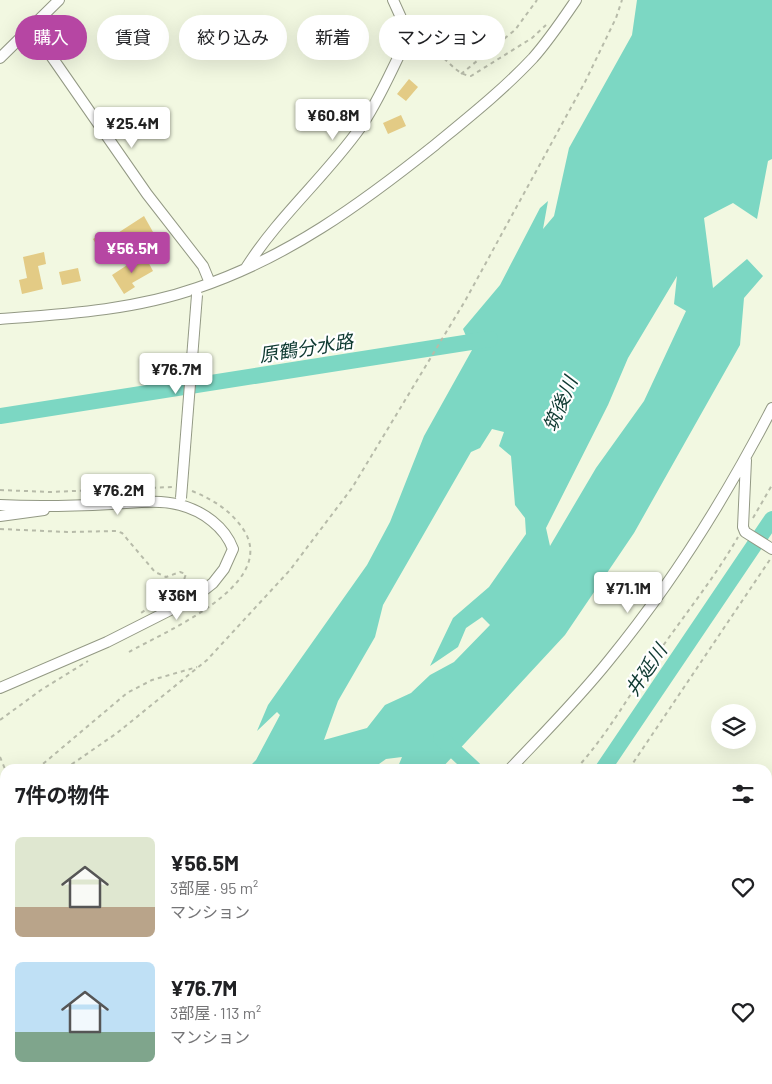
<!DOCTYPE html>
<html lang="ja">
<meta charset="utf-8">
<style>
:root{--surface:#fff;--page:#f6f6f6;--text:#202124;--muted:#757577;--accent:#b646a3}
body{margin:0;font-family:Barlow,"Noto Sans JP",sans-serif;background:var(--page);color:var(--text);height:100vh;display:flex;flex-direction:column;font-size:19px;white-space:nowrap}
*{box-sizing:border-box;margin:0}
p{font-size:16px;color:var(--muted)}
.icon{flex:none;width:28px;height:28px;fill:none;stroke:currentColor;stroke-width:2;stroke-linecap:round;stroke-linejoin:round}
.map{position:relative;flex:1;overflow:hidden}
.drawer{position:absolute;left:0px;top:764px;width:772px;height:321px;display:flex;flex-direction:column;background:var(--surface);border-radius:15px 15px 0 0;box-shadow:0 5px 20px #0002}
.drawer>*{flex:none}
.hud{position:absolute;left:15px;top:15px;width:500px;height:45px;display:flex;gap:10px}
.fabs{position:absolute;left:711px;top:704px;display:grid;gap:10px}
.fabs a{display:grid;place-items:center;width:45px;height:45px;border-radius:50%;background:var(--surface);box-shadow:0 5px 20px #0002;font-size:25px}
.price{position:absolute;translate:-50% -42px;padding:0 11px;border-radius:5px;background:#fff;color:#222;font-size:16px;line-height:32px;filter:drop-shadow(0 1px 2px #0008)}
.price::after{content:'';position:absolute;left:50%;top:30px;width:15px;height:11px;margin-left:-8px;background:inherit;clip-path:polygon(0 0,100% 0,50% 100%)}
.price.active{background:var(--accent);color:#fff}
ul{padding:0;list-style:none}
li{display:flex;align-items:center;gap:15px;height:125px;padding:0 15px}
li span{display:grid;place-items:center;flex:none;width:140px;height:100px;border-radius:8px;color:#555}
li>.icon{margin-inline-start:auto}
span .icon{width:60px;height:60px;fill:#fffc;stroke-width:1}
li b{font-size:21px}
h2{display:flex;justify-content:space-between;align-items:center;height:60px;padding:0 15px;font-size:21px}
.tag{padding:0 18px;border-radius:22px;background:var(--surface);box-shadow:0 5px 20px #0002;font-size:18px;line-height:45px}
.tag.active{background:var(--accent);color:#fff}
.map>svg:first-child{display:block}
.water{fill:#7cd7c3;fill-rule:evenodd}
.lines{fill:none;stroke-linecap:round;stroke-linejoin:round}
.river{stroke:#7cd7c3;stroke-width:16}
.building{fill:#e3cb85}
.street-casing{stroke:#939984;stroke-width:12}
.secondary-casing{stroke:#939984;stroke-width:16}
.path{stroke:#b7bba9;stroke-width:2;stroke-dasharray:4 4;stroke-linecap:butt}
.street{stroke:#fff;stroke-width:10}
.secondary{stroke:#fff;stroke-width:14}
.street-bridge-casing{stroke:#939984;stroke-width:12;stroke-linecap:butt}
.street-bridge{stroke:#fff;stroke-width:10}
.labels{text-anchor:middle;stroke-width:4.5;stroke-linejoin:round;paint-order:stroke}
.water-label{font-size:19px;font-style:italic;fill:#0f3a32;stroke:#fff}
</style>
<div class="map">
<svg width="772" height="1084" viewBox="0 0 772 1084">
<rect width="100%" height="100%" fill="#f2f8e1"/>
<path class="water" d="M637 0H772V159L768 161 757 219 733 203 704 218 713 288 747 259 763 276 744 298 740 345 634 533 565 635 441 769H397L402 757 386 759 372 769H247L256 760 280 715 277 712 257 731 268 705 367 565 390 522 424 436 472 350 463 329 500 285 540 208 548 201 543 229 554 216 569 148 632 35ZM677 276 674 304 686 311 644 401 596 468 550 546 546 528 608 405 628 358ZM492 429 504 432 499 446 511 456 515 505 525 518 526 534 489 587 453 618 430 666 458 647 466 628 482 617 490 625 454 662 430 675 411 693 385 705 367 728 324 740 338 701 375 637 383 605 471 452 480 448Z
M5 861V982L0 983V864Z"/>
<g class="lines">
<path class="river" d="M0 416 490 339
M441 738 474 769
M603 769 772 519
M768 971 772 969
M222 1080 227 1084
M575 1084 577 1080"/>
</g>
<path class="building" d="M409 79 418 87 406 101 397 94Z
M401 115 406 126 388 134 383 123Z
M144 216 153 232 145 238 143 235 105 259 93 239 102 233 107 240Z
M44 252 46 264 38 266 43 289 22 294 19 280 27 278 23 257Z
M144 254 153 271 132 283 135 287 124 294 112 275Z
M78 268 81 281 62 285 59 272Z"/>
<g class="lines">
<defs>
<path id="street" d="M31 27 147 194 203 266 210 283
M0 58 59 0
M246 268C278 217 325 177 360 128 379 101 392 68 407 40L403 22 393 0
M0 319C66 314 134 310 197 288 287 258 361 204 435 145 469 117 503 90 533 58 549 40 563 19 576 0
M746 460 743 527 745 532 772 549
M0 505C37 507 74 506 111 504 133 503 158 499 180 505 203 511 225 527 233 549L224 569 213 583 194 598 107 642 0 688
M0 516 44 510
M510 769C544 733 579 698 610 659 673 582 726 497 772 408
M768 1036 772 1035
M363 1080V1084
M712 1080 713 1084"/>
<path id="secondary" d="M768 954 772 952
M536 1084 541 1080"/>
</defs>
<use href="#street" class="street-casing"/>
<use href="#secondary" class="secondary-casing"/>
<path class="path" d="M415 46C422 51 426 50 433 52 448 57 455 75 471 76L532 38 546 25
M461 74 515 30 537 0
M0 490 50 492 172 487
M753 518 772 485
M0 529 67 532 117 531 122 533 155 572 166 577 180 572 186 574 182 585 141 613
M129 652C164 632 276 586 245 532 232 511 214 500 192 491
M0 720 41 690 88 661
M0 757 5 769
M37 769 127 693 152 680 197 667
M65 769 117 733 207 660 290 570 352 488 465 301 585 82 616 18 622 0
M576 769C609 733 632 690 660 650 686 613 715 577 738 537
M629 769 771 558
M0 788 5 786
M0 803 5 801
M768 807H772
M768 914 772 918"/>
<use href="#street" class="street"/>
<use href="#secondary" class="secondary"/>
<defs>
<path id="street-bridge" d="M181 498 197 295"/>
</defs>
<use href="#street-bridge" class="street-bridge-casing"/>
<use href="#street-bridge" class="street-bridge"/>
</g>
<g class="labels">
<g class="water-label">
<text transform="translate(306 348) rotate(-9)" y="7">原鶴分水路</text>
<text transform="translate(560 404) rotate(-67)" y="7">筑後川</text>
<text transform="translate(646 670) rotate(-56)" y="7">井延川</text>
</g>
</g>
</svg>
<div class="fabs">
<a><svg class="icon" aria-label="layers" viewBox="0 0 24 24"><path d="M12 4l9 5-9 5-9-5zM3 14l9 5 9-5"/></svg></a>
</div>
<b class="price" style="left:333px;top:141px">¥60.8M</b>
<b class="price" style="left:132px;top:149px">¥25.4M</b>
<b class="price active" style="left:132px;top:274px">¥56.5M</b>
<b class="price" style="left:176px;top:395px">¥76.7M</b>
<b class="price" style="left:118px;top:516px">¥76.2M</b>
<b class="price" style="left:628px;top:614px">¥71.1M</b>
<b class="price" style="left:177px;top:621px">¥36M</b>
<div class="hud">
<a class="tag active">購入</a>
<a class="tag">賃貸</a>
<a class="tag">絞り込み</a>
<a class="tag">新着</a>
<a class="tag">マンション</a>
</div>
<section class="drawer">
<h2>7件の物件<svg class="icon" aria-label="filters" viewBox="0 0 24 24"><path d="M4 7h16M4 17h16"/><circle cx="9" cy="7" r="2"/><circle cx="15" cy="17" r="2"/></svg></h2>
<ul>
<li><span style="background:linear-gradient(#dfe7d0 70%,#b9a48a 0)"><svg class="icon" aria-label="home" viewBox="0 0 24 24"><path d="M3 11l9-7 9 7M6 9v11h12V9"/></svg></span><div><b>¥56.5M</b><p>3部屋 · 95 m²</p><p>マンション</p></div><svg class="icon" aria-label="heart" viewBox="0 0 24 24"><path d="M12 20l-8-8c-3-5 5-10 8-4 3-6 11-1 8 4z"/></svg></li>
<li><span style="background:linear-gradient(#bfe0f5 70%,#7fa58c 0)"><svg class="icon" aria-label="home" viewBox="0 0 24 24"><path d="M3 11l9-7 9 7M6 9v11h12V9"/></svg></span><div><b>¥76.7M</b><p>3部屋 · 113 m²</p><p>マンション</p></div><svg class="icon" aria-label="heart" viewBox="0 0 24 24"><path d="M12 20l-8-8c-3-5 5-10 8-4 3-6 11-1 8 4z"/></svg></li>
</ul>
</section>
</div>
